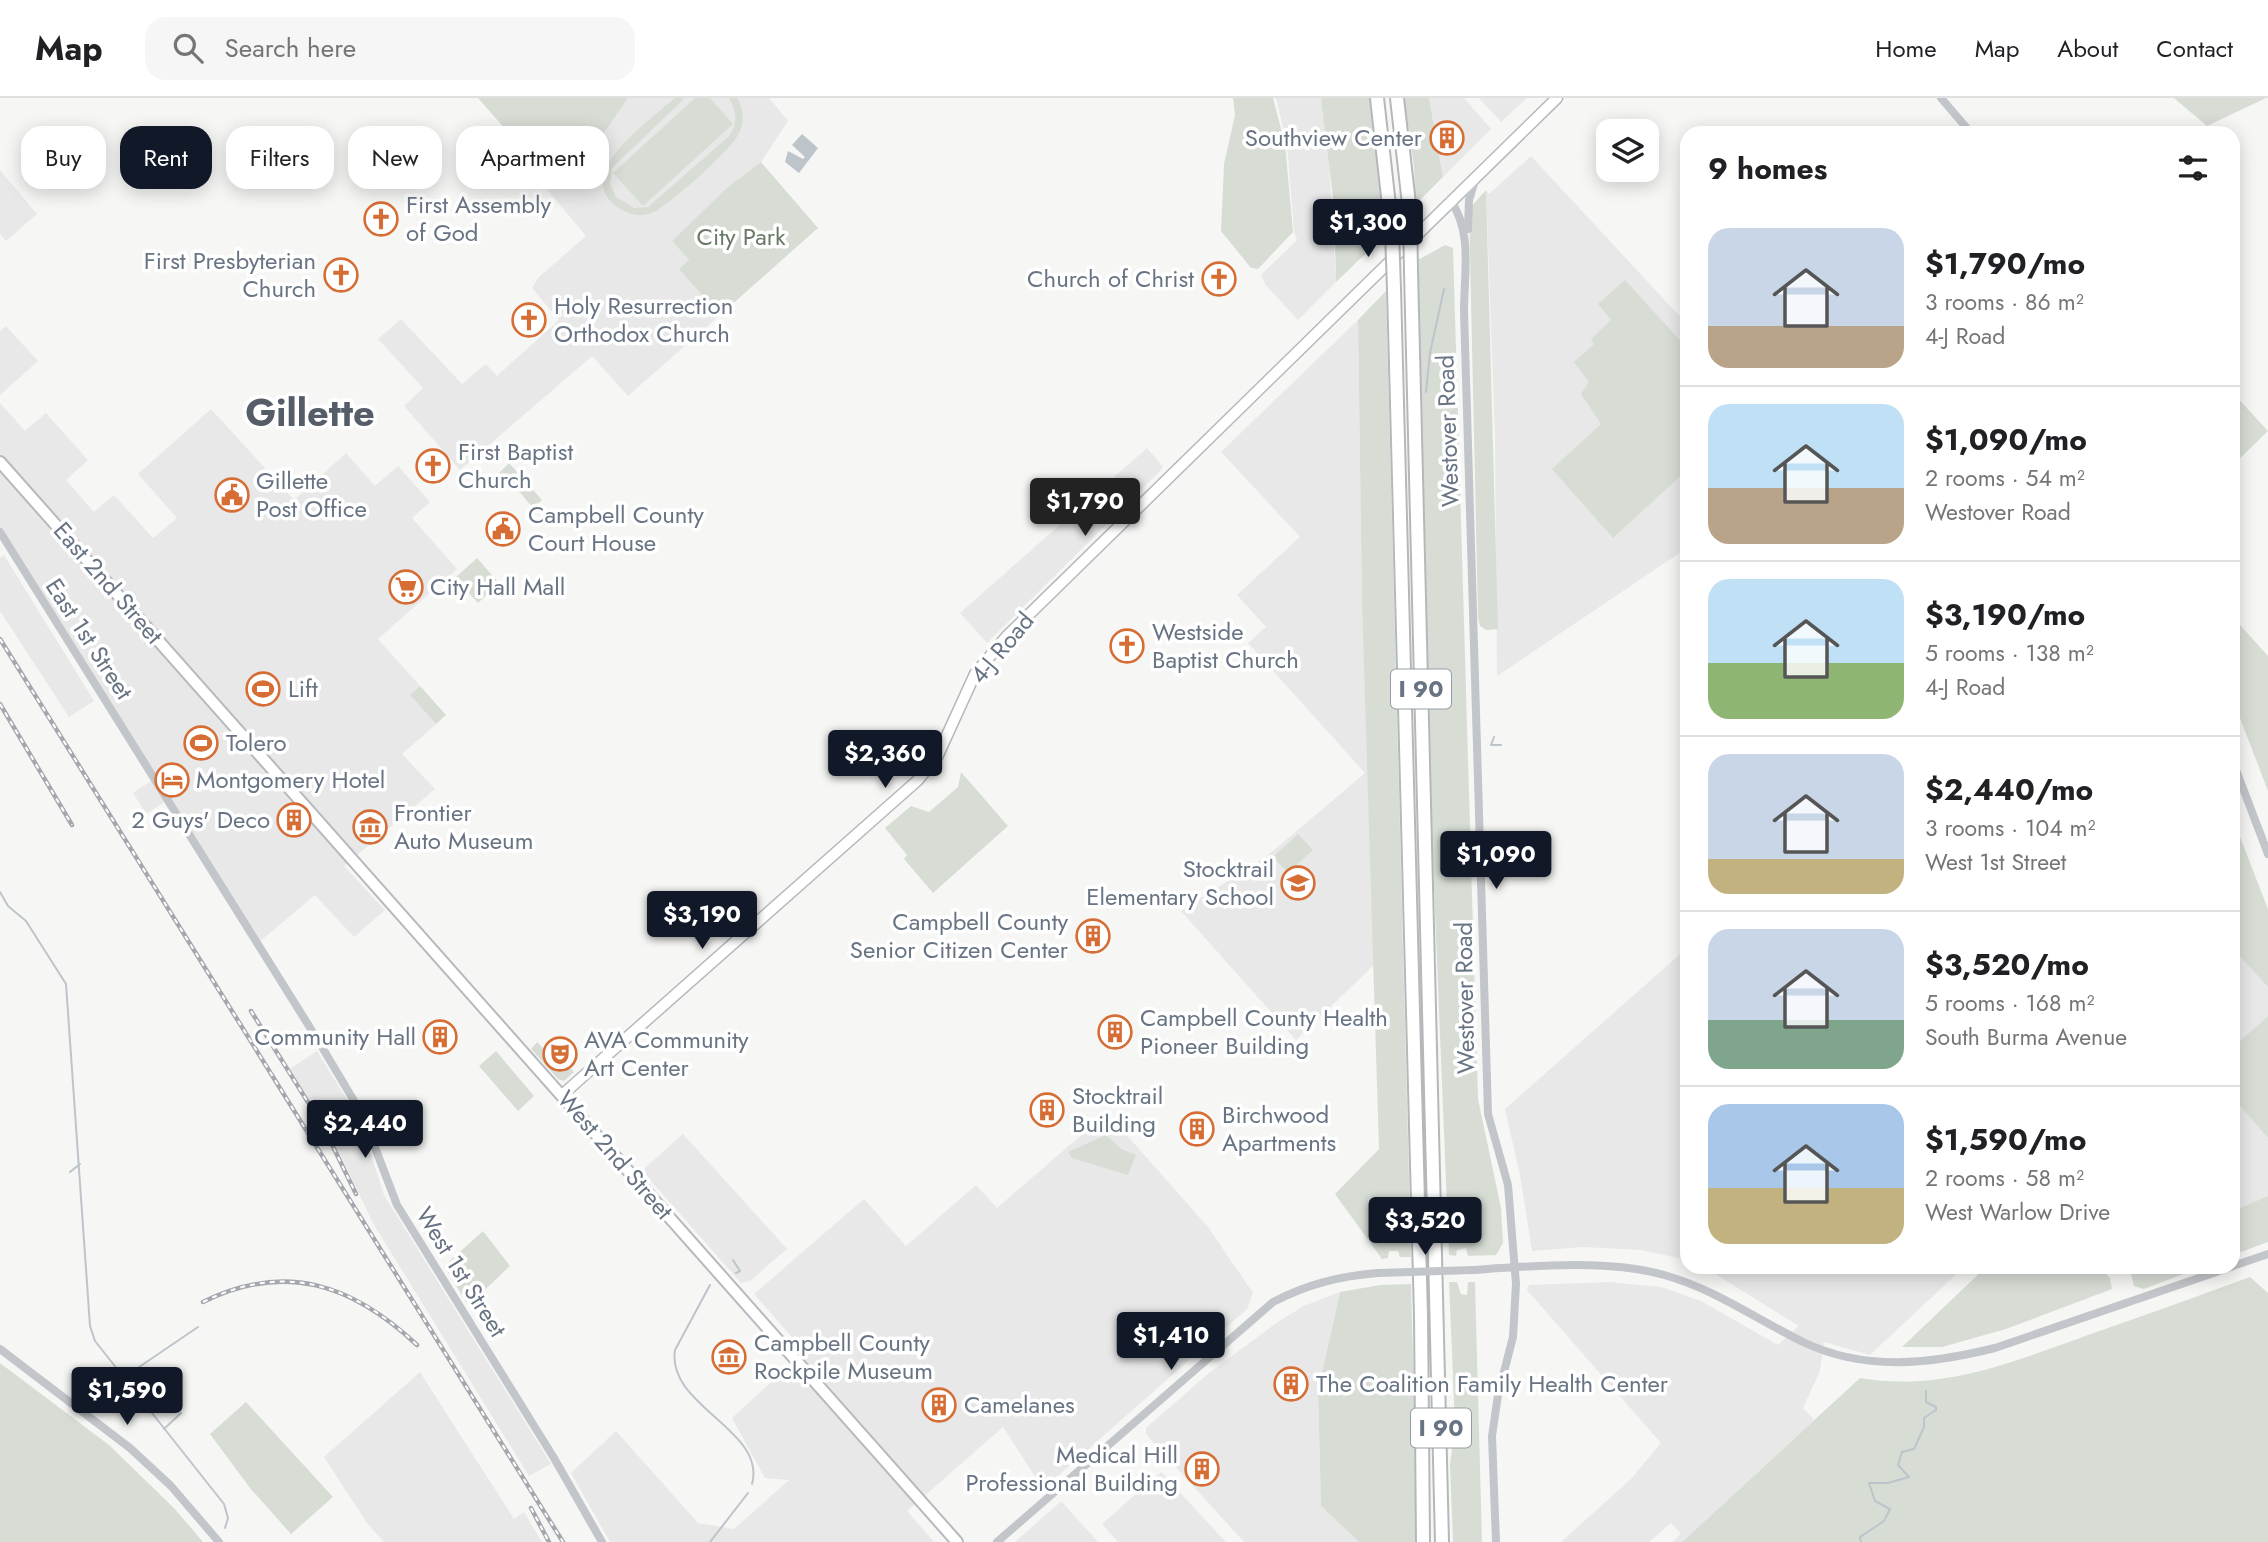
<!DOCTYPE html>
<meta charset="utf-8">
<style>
:root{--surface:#fff;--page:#f6f6f6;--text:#202124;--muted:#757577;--line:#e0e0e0;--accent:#111827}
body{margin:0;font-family:Jost,sans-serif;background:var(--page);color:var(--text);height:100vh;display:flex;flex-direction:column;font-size:26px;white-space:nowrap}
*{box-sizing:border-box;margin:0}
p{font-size:23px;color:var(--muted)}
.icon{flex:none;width:38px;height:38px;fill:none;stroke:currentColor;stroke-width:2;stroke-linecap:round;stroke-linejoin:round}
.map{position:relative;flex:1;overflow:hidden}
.side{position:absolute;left:1680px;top:28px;width:560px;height:1148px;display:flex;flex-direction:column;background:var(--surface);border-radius:21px;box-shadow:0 4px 18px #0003}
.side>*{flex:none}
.hud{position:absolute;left:21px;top:28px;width:665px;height:63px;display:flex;gap:14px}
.fabs{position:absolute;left:1596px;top:21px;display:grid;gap:14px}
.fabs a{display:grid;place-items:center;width:63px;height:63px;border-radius:14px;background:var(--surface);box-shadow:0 4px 18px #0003;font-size:35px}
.price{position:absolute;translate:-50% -60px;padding:0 16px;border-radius:7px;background:var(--accent);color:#fff;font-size:23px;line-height:46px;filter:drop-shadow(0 2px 4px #0008)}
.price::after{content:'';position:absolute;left:50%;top:42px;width:21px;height:16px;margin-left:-10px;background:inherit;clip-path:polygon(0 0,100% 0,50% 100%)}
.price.current{background:#222;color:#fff}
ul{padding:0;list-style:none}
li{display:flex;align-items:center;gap:21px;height:175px;padding:0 28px}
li+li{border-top:2px solid var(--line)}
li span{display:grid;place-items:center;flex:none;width:196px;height:140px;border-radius:21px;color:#555}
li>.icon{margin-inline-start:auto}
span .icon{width:84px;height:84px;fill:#fffc;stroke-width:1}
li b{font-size:30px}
h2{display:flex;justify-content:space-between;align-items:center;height:84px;padding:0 28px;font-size:30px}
.tag{padding:0 24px;border-radius:21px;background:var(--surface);box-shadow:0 4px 18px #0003;font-size:24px;line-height:63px}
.tag.current{background:var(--accent);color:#fff}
header{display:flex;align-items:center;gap:42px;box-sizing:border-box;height:98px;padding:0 35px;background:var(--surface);border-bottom:2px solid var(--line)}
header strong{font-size:33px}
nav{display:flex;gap:38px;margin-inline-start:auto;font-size:24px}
.search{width:490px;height:63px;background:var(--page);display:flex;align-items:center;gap:18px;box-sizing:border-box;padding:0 24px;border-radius:21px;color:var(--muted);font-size:26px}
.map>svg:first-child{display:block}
.built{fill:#e7e8e7}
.green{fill:#d7ddd5}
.water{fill:#bdc4ca}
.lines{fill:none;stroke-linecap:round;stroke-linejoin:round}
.stream{stroke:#bdc4ca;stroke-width:2}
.secondary-casing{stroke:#b5b9bd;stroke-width:13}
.primary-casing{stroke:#b6b9bd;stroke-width:14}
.motorway-casing{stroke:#b5b8bb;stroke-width:16}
.tertiary{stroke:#c2c5c9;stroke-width:8}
.secondary{stroke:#fff;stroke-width:10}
.primary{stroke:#fff;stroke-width:10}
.motorway{stroke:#fff;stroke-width:12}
.rail-casing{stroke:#a4a8ae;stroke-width:4.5}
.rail{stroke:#fff;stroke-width:2;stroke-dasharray:5;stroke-linecap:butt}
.motorway-bridge-casing{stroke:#b5b8bb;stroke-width:16;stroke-linecap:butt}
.tertiary-bridge{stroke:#c2c5c9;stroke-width:8}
.motorway-bridge{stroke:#fff;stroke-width:12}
.labels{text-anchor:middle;stroke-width:7;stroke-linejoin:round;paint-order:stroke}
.shield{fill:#fff;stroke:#959ea8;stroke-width:2}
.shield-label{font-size:23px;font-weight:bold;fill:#687483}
.poi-label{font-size:24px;fill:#687483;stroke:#fff;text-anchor:start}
.park-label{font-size:24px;fill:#687a66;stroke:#fff}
.street-label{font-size:24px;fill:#687483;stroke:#fff}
.town-label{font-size:38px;font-weight:bold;fill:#555e68;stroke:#fff}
</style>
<header>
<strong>Map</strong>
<div class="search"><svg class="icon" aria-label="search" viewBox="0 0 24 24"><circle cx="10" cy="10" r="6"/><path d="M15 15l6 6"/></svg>Search here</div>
<nav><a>Home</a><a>Map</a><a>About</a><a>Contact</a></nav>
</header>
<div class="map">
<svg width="2268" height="1444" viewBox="0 0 2268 1444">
<rect width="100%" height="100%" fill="#f6f7f4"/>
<path class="built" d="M628 0H769L788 23 761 64 728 90 672 143 689 162 680 171 720 217 628 298 592 258 460 372 404 308 423 290 378 241 401 221 462 286 486 266 497 278 559 222 532 190 539 179 586 138 546 90 591 36 600 40Z
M1276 0H1321L1327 32 1336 184 1298 222 1265 186 1261 177 1297 142 1294 134 1287 46Z
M1429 0H1464L1491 31 1443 79Z
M1479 0H1527L1501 24Z
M1531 58 1687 226V450L1497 578 1495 339 1486 92 1489 96Z
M0 72 37 116 6 143 0 136Z
M1358 222 1362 507 1374 867 1296 942 1181 813 1267 758 1365 675 1248 545 1266 529 1237 497 1300 439 1221 354Z
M6 228 38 263 0 297V233Z
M0 305 25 333 46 315 88 362 66 382 94 414 114 397 153 440 177 420 138 376 211 311 294 402 346 355 375 388 398 368 430 404 412 420 457 471 378 541 420 588 410 597 436 626 402 656 435 691 344 768 385 812 354 839 315 797 259 844 169 701 146 716 133 695 157 679 0 429Z
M1147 350 1163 369 1159 374 987 545 960 515Z
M4 457 94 603 69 619 0 513V460Z
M1687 850V1162L1641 1152 1582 1149 1532 1153 1520 1077 1505 1011Z
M2233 851 2268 889V918L2233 949Z
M317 953 360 1023 384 1097 551 1366 529 1378 374 1127 336 1048 290 971Z
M2233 1000 2268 1040V1098L2233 1113Z
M1107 1015 1208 1129 1253 1195 1247 1211 1059 1377 1041 1388 1003 1329 907 1413 934 1444H610L571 1375 616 1333 698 1425 734 1431 789 1382 765 1380 732 1320 790 1267 798 1246 754 1196 864 1101 906 1148 976 1087 997 1110Z
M683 1036 787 1151 750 1183 741 1185 644 1075 645 1070Z
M1704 1169H1964L1870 1257 1824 1244 1820 1273 1803 1310 1814 1322 1682 1444H1672L1681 1436 1671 1425 1649 1444H1561L1631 1381 1661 1345 1527 1192 1529 1187 1609 1184 1661 1189 1701 1203 1778 1247 1799 1228Z
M1340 1194 1318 1292 1321 1408 1359 1444H1244L1146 1336V1330L1209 1275 1279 1223 1304 1208Z
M420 1274 514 1421 524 1414 542 1444H384L367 1425 324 1359Z
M1161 1374 1226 1444H1118L1102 1426Z
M1062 1404 1098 1444H1015L1059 1405Z"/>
<path class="green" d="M478 0H628L600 41 591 36 550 82Z
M675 0H685L612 70 610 86 616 99 634 110 648 109 728 39C738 27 737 13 729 0H737C744 12 745 25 738 37 728 55 675 101 656 113 645 119 631 118 620 111 567 78 651 22 675 0Z
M695 0H710L733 26 643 108 613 75Z
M1233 0H1273L1285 46 1293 134 1258 171 1251 170 1221 133 1224 66 1235 17Z
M1321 0H1371L1382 77 1384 138 1336 184 1334 108Z
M1404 0H1429L1443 79 1415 107 1414 69Z
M2174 0H2266L2207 28Z
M761 64 818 130 720 217 679 171 689 162 672 143 727 90Z
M1486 92 1498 531 1486 532 1480 528 1478 519 1469 111Z
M1445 147 1453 150 1478 1001 1501 1110 1503 1145 1496 1157 1468 1158 1466 1150 1457 1152 1456 1158 1449 1157 1432 740 1416 163Z
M1625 182 1687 250V372L1613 440 1552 371 1601 326 1581 296 1589 284 1574 264 1594 246 1591 241 1611 222 1598 206Z
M1386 193 1411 1159H1400L1398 1153H1389L1388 1160 1382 1161 1335 1096 1379 1051 1362 507 1358 222Z
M2233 295 2268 333 2233 367Z
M509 365 542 402 533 410 513 386 499 375Z
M477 460 499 485 478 505 455 480Z
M2233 519 2268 558V693L2233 602Z
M420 588 446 617 436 626 410 597Z
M961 674 1008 728 933 795 904 761 907 757 885 730 911 708 929 714 958 689Z
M2233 721 2268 811V889L2233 851Z
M1298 736 1313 752 1288 775 1273 759Z
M2268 918V1040L2233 1000V949Z
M537 944 564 971 568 967 574 974 564 983 558 981 531 951Z
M496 953 534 998 518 1013 479 968Z
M1106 1037 1121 1051 1136 1057 1128 1077 1072 1060 1068 1054Z
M2268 1098V1144L2233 1157V1113Z
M483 1133 510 1168 473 1203 466 1204 444 1168Z
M1986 1169H2100L2110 1180 2112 1191 2006 1231 1942 1249H1902Z
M2129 1169H2202L2144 1191 2134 1188Z
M2250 1179 2268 1195V1444H1682L1860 1280C1941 1294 2013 1264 2088 1237 2142 1218 2196 1199 2250 1179Z
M1449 1184H1457L1461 1196 1467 1197 1468 1184H1475L1482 1444H1453L1450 1367 1455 1328Z
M1411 1186 1418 1444H1359L1321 1408 1318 1292 1340 1194 1380 1187Z
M0 1265 109 1347 174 1410 203 1444H0Z
M246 1304 333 1399 291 1436 250 1390 210 1336Z"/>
<path class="water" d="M802 36 818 50 799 75 785 64 788 53 803 61 805 59 792 47Z"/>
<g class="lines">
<path class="stream" d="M1426 294 1430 255 1444 191
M1494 639 1491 647H1501
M0 794 8 808 26 823 66 886 90 1228 95 1243 224 1406 228 1420 225 1430
M70 1074 80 1066
M733 1162 740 1173 736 1175
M710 1187 675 1252C666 1308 767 1332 752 1386
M123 1280 198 1229
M164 1331 181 1315
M710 1444 748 1395
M1861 1444 1860 1439 1884 1423 1890 1411 1875 1403 1869 1385H1888L1909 1379 1898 1367 1902 1354 1914 1351 1924 1329V1320L1936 1312V1309L1926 1304V1293"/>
<defs>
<path id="secondary" d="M562 997 918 682 938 657 975 576 1007 538 1557 0"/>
<path id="primary" d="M0 364 957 1444"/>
<path id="motorway" d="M1377 0 1392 134
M1397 0 1410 115
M1411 173 1442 1444
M1394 191 1421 1218 1423 1444"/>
</defs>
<use href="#secondary" class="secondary-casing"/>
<use href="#primary" class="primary-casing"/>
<use href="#motorway" class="motorway-casing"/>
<path class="tertiary" d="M1941 0 1971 35
M1450 102C1473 133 1464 176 1464 213L1488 1016 1508 1087 1516 1186 1513 1239 1498 1297 1492 1338 1496 1444
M1468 131 1469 102 1476 79
M0 434 319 944 363 1018 397 1107 554 1360 602 1444
M2233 664 2268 756
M2233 1168 2268 1156
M1473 1172C1530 1168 1608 1161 1664 1177 1715 1191 1756 1221 1803 1244 1866 1274 1930 1266 1995 1250L2231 1169
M0 1251 130 1350 171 1388 219 1444
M997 1444 1273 1204C1308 1186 1340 1178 1378 1175"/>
<use href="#secondary" class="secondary"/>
<use href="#primary" class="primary"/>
<use href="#motorway" class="motorway"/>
<defs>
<path id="rail" d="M0 541 563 1444
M0 606 72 727
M251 913 324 1030 356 1096
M203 1204C286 1163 353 1187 417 1247
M531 1410 549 1444"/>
</defs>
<use href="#rail" class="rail-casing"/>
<use href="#rail" class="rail"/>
<defs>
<path id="motorway-bridge" d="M1410 115 1411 173
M1392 134 1394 191"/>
</defs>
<use href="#motorway-bridge" class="motorway-bridge-casing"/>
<path class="tertiary-bridge" d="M1378 1175 1473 1172"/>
<use href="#motorway-bridge" class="motorway-bridge"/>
</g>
<defs>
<symbol id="building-ring" viewBox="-11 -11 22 22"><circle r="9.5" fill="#fff" stroke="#d66d35" stroke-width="1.5"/><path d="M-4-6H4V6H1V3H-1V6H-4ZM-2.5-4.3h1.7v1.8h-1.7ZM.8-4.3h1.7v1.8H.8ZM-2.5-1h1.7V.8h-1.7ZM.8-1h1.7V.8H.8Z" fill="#d66d35"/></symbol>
<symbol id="church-ring" viewBox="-11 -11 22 22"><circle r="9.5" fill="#fff" stroke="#d66d35" stroke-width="1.5"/><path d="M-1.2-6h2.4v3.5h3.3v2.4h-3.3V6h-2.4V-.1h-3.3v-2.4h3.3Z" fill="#d66d35"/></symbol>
<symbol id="civic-ring" viewBox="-11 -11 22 22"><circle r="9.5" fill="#fff" stroke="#d66d35" stroke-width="1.5"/><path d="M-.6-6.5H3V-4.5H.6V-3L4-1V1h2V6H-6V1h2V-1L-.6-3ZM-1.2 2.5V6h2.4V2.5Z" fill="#d66d35"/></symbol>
<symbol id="supermarket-ring" viewBox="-11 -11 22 22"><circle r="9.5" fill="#fff" stroke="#d66d35" stroke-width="1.5"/><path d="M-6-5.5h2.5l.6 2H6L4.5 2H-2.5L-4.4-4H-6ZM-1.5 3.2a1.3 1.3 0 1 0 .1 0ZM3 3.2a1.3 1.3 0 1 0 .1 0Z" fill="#d66d35"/></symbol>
<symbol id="stadium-ring" viewBox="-11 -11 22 22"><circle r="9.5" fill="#fff" stroke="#d66d35" stroke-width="1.5"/><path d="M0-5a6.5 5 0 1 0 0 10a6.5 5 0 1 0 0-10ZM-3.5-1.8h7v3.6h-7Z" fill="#d66d35"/></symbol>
<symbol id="hotel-ring" viewBox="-11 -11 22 22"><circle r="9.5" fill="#fff" stroke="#d66d35" stroke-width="1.5"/><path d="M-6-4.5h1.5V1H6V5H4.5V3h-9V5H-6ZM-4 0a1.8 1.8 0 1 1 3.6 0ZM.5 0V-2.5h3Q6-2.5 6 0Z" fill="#d66d35"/></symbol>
<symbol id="museum-ring" viewBox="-11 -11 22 22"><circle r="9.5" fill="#fff" stroke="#d66d35" stroke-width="1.5"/><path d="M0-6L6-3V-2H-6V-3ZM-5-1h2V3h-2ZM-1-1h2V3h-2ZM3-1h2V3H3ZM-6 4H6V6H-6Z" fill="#d66d35"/></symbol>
<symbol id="school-ring" viewBox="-11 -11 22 22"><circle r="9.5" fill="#fff" stroke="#d66d35" stroke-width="1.5"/><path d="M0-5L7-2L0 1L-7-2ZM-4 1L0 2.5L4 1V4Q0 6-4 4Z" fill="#d66d35"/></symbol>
<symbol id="theatre-ring" viewBox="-11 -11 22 22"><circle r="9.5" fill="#fff" stroke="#d66d35" stroke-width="1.5"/><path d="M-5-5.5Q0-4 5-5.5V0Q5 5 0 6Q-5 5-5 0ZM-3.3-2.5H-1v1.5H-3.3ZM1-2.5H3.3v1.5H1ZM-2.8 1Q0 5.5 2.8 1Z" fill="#d66d35"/></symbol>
</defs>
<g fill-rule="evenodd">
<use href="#building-ring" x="1428" y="21" width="38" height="38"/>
<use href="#church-ring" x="362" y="102" width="38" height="38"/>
<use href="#church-ring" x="322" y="158" width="38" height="38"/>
<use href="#church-ring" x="1200" y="162" width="38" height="38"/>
<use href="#church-ring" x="510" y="203" width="38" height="38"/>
<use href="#church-ring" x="414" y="349" width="38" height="38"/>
<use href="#civic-ring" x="213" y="378" width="38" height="38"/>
<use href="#civic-ring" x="484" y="412" width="38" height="38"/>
<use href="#supermarket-ring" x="387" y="470" width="38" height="38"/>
<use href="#church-ring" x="1108" y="529" width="38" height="38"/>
<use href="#stadium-ring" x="244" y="572" width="38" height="38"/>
<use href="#stadium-ring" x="182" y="626" width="38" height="38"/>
<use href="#hotel-ring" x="153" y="663" width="38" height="38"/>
<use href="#building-ring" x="275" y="703" width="38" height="38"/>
<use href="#museum-ring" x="351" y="710" width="38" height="38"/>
<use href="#school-ring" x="1279" y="766" width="38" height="38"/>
<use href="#building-ring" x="1074" y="819" width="38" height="38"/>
<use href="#building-ring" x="1096" y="915" width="38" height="38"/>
<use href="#building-ring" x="421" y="920" width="38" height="38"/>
<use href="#theatre-ring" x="541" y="937" width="38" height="38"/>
<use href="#building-ring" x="1028" y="993" width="38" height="38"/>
<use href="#building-ring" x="1178" y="1012" width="38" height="38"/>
<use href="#museum-ring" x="710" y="1240" width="38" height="38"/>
<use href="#building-ring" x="1272" y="1267" width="38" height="38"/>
<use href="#building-ring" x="920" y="1288" width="38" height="38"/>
<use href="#building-ring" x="1183" y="1352" width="38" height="38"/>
</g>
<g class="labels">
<g class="shield">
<rect x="1391" y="571.5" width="60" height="39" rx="5"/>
<rect x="1411" y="1310.5" width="60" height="39" rx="5"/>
</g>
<g class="shield-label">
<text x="1421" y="599">I 90</text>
<text x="1441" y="1338">I 90</text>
</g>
<g class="poi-label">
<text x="1422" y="48" text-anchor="end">Southview Center</text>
<text x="406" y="115">First Assembly<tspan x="406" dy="28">of God</tspan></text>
<text x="316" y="171" text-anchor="end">First Presbyterian<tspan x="316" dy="28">Church</tspan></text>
<text x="1194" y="189" text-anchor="end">Church of Christ</text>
<text x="554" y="216">Holy Resurrection<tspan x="554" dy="28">Orthodox Church</tspan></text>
<text x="458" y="362">First Baptist<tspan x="458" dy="28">Church</tspan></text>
<text x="256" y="391">Gillette<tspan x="256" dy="28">Post Office</tspan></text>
<text x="528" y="425">Campbell County<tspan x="528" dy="28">Court House</tspan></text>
<text x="430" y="497">City Hall Mall</text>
<text x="1152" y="542">Westside<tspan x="1152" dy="28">Baptist Church</tspan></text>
<text x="288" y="599">Lift</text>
<text x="226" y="653">Tolero</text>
<text x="196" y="690">Montgomery Hotel</text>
<text x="394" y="723">Frontier<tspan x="394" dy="28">Auto Museum</tspan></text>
<text x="270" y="730" text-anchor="end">2 Guys' Deco</text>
<text x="1274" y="779" text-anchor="end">Stocktrail<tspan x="1274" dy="28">Elementary School</tspan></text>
<text x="1068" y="832" text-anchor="end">Campbell County<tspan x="1068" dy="28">Senior Citizen Center</tspan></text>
<text x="1140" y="928">Campbell County Health<tspan x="1140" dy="28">Pioneer Building</tspan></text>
<text x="416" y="947" text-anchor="end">Community Hall</text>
<text x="584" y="950">AVA Community<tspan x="584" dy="28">Art Center</tspan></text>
<text x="1072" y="1006">Stocktrail<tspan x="1072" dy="28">Building</tspan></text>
<text x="1222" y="1025">Birchwood<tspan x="1222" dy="28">Apartments</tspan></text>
<text x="754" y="1253">Campbell County<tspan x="754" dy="28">Rockpile Museum</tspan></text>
<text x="1316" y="1294">The Coalition Family Health Center</text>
<text x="964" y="1315">Camelanes</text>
<text x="1178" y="1365" text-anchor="end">Medical Hill<tspan x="1178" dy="28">Professional Building</tspan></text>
</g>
<g class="park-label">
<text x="741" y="147">City Park</text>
</g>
<g class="street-label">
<text transform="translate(1448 333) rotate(-92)" y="8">Westover Road</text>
<text transform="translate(108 485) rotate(49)" y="8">East 2nd Street</text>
<text transform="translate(89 541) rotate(57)" y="8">East 1st Street</text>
<text transform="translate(1002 550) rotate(-50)" y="8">4-J Road</text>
<text transform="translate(1465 900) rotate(-91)" y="8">Westover Road</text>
<text transform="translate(615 1057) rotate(49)" y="8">West 2nd Street</text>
<text transform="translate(461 1174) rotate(58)" y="8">West 1st Street</text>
</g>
<g class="town-label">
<text x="310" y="328">Gillette</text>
</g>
</g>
</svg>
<div class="fabs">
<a><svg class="icon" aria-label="layers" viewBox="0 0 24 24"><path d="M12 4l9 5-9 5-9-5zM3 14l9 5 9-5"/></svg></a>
</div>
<b class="price" style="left:1368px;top:161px">$1,300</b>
<b class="price current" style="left:1085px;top:440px">$1,790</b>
<b class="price" style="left:885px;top:692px">$2,360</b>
<b class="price" style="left:1496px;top:793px">$1,090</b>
<b class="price" style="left:702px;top:853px">$3,190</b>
<b class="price" style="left:365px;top:1062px">$2,440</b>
<b class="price" style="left:1425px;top:1159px">$3,520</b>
<b class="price" style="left:1171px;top:1274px">$1,410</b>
<b class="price" style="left:127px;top:1329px">$1,590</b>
<div class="hud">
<a class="tag">Buy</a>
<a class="tag current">Rent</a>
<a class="tag">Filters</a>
<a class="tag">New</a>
<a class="tag">Apartment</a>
</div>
<section class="side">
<h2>9 homes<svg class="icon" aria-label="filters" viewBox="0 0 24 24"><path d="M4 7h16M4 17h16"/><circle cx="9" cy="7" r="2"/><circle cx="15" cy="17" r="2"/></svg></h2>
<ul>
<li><span style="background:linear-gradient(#c9d6e8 70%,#b9a48a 0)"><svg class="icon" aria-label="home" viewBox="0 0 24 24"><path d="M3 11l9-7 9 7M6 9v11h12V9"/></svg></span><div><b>$1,790/mo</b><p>3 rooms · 86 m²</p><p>4-J Road</p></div></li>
<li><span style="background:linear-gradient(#bfe0f5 60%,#b9a48a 0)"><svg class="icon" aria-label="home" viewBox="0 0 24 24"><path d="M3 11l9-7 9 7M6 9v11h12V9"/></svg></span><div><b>$1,090/mo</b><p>2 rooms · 54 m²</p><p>Westover Road</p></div></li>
<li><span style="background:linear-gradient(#bfe0f5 60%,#8fb573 0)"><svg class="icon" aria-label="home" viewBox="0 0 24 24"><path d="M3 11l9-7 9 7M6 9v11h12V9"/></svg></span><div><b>$3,190/mo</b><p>5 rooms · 138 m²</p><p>4-J Road</p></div></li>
<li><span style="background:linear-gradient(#c9d6e8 75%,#c2b280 0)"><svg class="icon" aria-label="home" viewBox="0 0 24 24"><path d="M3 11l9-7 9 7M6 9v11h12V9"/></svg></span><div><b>$2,440/mo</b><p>3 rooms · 104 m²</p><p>West 1st Street</p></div></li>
<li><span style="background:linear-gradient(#c9d6e8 65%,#7fa58c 0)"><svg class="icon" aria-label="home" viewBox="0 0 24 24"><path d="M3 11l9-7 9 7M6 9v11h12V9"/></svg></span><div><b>$3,520/mo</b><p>5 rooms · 168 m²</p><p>South Burma Avenue</p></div></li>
<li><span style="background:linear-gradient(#a9c7e8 60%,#c2b280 0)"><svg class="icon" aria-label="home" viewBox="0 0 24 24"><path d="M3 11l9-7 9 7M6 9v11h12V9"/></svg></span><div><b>$1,590/mo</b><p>2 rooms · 58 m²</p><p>West Warlow Drive</p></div></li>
</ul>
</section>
</div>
